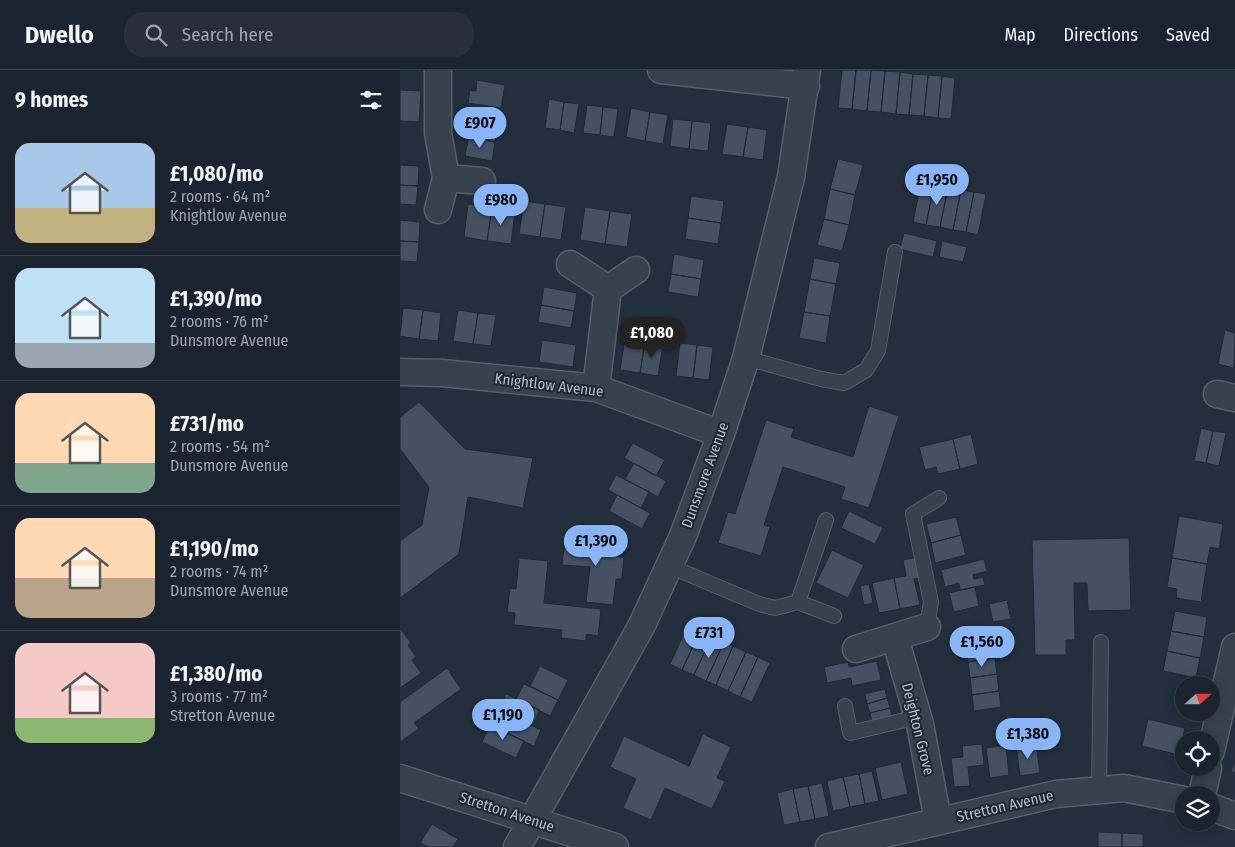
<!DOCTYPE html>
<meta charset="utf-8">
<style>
:root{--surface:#1b232e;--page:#282f3a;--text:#f1f3f6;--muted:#a0a4aa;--line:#39404a;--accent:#8ab4f8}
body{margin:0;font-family:"Fira Sans Condensed",sans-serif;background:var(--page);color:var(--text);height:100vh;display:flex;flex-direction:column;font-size:19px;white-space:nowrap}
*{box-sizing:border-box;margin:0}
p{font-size:16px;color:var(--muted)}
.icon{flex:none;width:28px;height:28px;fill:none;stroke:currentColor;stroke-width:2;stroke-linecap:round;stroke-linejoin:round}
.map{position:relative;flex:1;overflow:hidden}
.side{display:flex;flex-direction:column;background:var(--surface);width:400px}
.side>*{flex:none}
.needle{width:32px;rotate:69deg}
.tools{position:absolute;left:775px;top:606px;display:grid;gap:10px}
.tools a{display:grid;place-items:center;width:45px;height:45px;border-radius:50%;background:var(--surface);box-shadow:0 2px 12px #0003,0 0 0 1px var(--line);font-size:25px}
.price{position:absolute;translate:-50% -42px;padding:0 11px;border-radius:18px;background:var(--accent);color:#111;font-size:16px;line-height:32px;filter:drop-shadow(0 1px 2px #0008)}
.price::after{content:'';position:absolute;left:50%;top:30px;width:15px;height:11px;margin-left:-8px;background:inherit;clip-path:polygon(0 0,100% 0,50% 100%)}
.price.selected{background:#222;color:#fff}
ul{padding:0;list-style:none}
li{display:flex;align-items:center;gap:15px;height:125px;padding:0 15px}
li+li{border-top:1px solid var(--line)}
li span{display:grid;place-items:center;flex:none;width:140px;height:100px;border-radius:15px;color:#555}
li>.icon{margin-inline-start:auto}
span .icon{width:60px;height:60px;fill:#fffc;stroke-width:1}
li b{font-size:21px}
h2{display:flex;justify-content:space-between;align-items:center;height:60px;padding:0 15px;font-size:21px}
header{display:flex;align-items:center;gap:30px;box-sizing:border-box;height:70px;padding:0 25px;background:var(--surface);border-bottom:1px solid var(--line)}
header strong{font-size:24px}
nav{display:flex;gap:28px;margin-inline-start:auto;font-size:18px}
.search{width:350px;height:45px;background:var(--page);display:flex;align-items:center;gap:12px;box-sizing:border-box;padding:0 18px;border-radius:20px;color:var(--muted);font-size:19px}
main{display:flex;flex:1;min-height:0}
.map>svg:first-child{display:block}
.building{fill:#455162;stroke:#1f2835}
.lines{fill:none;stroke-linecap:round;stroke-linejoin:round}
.lane-casing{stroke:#565f6c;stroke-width:16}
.street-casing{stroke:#565f6c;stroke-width:29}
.lane{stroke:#38414e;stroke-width:14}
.street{stroke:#38414e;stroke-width:26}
.labels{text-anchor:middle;stroke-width:4;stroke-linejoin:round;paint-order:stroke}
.street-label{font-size:15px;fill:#b4bcc9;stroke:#1d2633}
</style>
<header>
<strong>Dwello</strong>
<div class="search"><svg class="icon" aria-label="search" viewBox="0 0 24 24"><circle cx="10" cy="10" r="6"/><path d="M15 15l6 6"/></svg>Search here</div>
<nav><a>Map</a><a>Directions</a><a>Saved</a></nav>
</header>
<main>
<section class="side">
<h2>9 homes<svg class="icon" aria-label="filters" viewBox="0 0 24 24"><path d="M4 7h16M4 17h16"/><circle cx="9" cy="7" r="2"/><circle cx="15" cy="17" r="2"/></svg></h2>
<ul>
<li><span style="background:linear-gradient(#a9c7e8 65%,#c2b280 0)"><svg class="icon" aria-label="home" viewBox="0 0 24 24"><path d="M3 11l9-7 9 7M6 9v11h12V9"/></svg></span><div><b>£1,080/mo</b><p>2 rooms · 64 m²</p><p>Knightlow Avenue</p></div></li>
<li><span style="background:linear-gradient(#bfe0f5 75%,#9aa5b1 0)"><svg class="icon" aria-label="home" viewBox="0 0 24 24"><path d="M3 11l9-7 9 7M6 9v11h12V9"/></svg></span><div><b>£1,390/mo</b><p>2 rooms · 76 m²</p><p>Dunsmore Avenue</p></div></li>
<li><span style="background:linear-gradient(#ffd9b3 70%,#7fa58c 0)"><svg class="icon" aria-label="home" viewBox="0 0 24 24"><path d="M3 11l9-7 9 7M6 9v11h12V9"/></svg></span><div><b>£731/mo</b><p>2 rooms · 54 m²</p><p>Dunsmore Avenue</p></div></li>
<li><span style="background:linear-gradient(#ffd9b3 60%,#b9a48a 0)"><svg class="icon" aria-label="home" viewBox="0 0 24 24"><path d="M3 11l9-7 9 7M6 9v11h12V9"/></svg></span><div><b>£1,190/mo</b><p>2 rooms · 74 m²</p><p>Dunsmore Avenue</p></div></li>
<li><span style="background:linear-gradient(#f6c9c9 75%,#8fb573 0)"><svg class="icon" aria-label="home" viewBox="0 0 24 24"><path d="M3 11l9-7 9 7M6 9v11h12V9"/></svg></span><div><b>£1,380/mo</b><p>3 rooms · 77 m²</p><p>Stretton Avenue</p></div></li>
</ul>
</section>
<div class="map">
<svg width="835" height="777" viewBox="0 0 835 777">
<rect width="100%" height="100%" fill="#242f3e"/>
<path class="building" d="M442 0H456L452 39 438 38Z
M456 0H471L467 41 452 39Z
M471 0 485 1 481 42 467 41Z
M485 1 500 2 496 44 481 42Z
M500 2 513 4 509 45 496 44Z
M513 4 528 5 524 46 509 45Z
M528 5 542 6 538 48 524 46Z
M542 6 555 8 551 49 538 48Z
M77 10 105 15 101 38 68 33 70 20 76 21Z
M0 20 21 21 19 52 0 51Z
M149 29 164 32 160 60 145 58Z
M164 32 179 34 174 63 160 60Z
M187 35 203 37 200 65 183 63Z
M203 37 218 39 214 67 200 65Z
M231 38 250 42 245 71 226 67Z
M250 42 268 45 263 74 245 71Z
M73 49 99 54 95 72 69 66Z
M273 49 292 51 289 79 270 76Z
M292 51 311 53 308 81 289 79Z
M327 54 348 57 343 87 322 84Z
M348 57 367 60 363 90 343 87Z
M69 66 95 72 92 91 65 86Z
M438 89 463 95 455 125 430 119Z
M0 95 19 96 18 116 0 115Z
M521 112 534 114 526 155 513 152Z
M534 114 548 117 540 157 526 155Z
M0 115 18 116 16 135 0 134Z
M548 117 561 120 553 160 540 157Z
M430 119 455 125 449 155 424 149Z
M561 120 574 122 566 162 553 160Z
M574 122 586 124 578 165 566 162Z
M291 126 324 131 321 153 288 148Z
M124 131 145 134 140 167 119 164Z
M68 134 92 138 87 171 64 167Z
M145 134 166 137 161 170 140 167Z
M185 137 210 141 205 174 180 170Z
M92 138 115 141 111 174 87 171Z
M210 141 232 144 227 177 205 174Z
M288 148 321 153 318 174 285 169Z
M424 149 449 155 442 181 417 175Z
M0 150 20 152 19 172 0 171Z
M504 163 537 171 533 187 500 179Z
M0 171 19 172 17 192 0 191Z
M542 171 567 177 563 192 539 187Z
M274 184 304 190 301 209 271 204Z
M414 188 440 193 436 214 410 209Z
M271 204 301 209 298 227 268 222Z
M410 209 436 214 430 246 404 242Z
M144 217 177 223 174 241 141 235Z
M141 235 174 241 171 258 138 252Z
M3 238 23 240 19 269 0 266Z
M23 240 41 243 38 271 19 269Z
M58 240 78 243 73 274 53 271Z
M404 242 430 246 426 273 399 268Z
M78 243 96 245 91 276 73 274Z
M825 260 835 263 834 298 818 294Z
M225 269 245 272 240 303 220 300Z
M142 270 176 275 173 297 139 292Z
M245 272 263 275 258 306 240 303Z
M280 273 297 275 293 308 276 306Z
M297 275 313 277 309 310 293 308Z
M19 332 65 379 133 388 123 438 68 427 59 484 0 528V471L22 455 29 417 0 379V347Z
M469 336 499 346 469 438 441 429 445 417 383 397 364 455 370 457 361 486 318 473 328 442 335 444 366 350 394 359 391 367 453 387Z
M801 358 813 361 806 393 794 391Z
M813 361 826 363 819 396 806 393Z
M571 364 578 394 560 399 553 369Z
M553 369 560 399 538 404 536 397 525 400 519 377Z
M233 373 265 390 256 406 224 388Z
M234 393 266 411 258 427 225 409Z
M216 405 249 422 241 438 208 420Z
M217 425 250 443 242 459 209 441Z
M449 441 483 458 475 474 441 458Z
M779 446 823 454 819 479 810 477 807 494 772 488Z
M556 447 561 465 531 473 526 454Z
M561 465 566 485 535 493 531 473Z
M729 468 731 540 688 541 687 513H674L675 570H666V585H635L632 470Z
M165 469 220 474 218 487H224L222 509H216L213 535 186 532 190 497 162 495Z
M432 480 464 495 448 528 416 513Z
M517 487 521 508 514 509 520 535 500 539 494 508 506 506 503 490Z
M119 488 148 491 144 533 201 539 198 566 186 564V571L161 568 162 560 114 555 115 543 107 542 110 518 116 519Z
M772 488 807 494 801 532 776 528 777 519 767 517Z
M584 489 587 501 573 505 574 509 583 507 585 515 560 520 559 513 545 517 541 500Z
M494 508 500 539 479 543 472 513Z
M469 514 473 533 464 535 460 516Z
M575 517 579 536 554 542 549 523Z
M607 530 611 549 593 552 589 534Z
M775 541 807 547 804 567 771 561Z
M288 555 300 561 282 600 270 594Z
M591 556 593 571 566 575 564 560Z
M0 558 11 573 8 575 16 587 12 590 21 603 0 618Z
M300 561 312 566 294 605 282 600Z
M771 561 804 567 800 588 767 581Z
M312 566 324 572 306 611 294 605Z
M593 571 595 588 568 592 566 575Z
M324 572 333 576 316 615 306 611Z
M333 576 346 582 328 621 316 615Z
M767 581 800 588 796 608 763 601Z
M346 582 358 587 340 627 328 621Z
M358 587 370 593 352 632 340 627Z
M595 588 597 604 570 608 568 592Z
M477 591 481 610 452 616 451 608 427 613 424 597 448 592 449 597Z
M140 596 168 610 158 630 130 616Z
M47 598 61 619 14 653 19 659 0 672V632Z
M597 604 599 621 572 625 570 608Z
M124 614 158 630 150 646 116 629Z
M485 619 487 628 467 634 465 624Z
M599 621 601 637 574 641 572 625Z
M106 624 140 640 132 656 99 640Z
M487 628 490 638 470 643 467 634Z
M490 638 495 659 475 664 470 643Z
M108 644 141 660 134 676 100 660Z
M748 649 785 658 779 685 742 676Z
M90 655 124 671 116 688 82 672Z
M303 664 331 677 317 708 325 711 312 739 265 718 251 750 223 738 236 709 210 697 224 666 289 696Z
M636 673 640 703 620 706 616 676Z
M582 674 584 695 568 697 570 716 554 717 551 688 563 687 562 676Z
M606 675 609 705 590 708 586 678Z
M835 690V703L831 702Z
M501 692 508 724 482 730 475 698Z
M472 701 479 731 465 734 459 704Z
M459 704 465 734 450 737 443 707Z
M443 707 450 737 433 741 427 711Z
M422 713 429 746 415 749 408 716Z
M408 716 415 749 400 752 393 719Z
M393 719 400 752 384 755 377 723Z
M32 754 58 769 53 777H28L20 773Z
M698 762 722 763V777H698Z
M722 763 743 764V777H722Z"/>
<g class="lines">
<defs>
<path id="lane" d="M346 288 421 309 444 313 466 300 478 281 495 182
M269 496 359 534 375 538 398 532 434 546
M398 532 426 450
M527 557 531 532 513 444 539 428
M445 636 450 663 518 647
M699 720 701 572"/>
<path id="street" d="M38 0V63L46 108 38 140
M261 0 406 16
M46 108 82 111
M170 194 208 219 236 200
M0 302 42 303 196 318 321 364
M196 318 208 219
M817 324 835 328
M495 568 520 654 538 751
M456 579 527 557
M811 681 835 577
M0 708 215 777
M802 725 808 698
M811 737 835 746
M117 777 241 557 283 466 321 364 346 288 391 107 407 0
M429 777 656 724 724 718 784 730"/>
</defs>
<use href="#lane" class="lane-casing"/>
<use href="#street" class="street-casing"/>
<use href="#lane" class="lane"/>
<use href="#street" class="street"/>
</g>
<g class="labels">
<g class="street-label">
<text transform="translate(149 315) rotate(7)" y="5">Knightlow Avenue</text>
<text transform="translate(305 405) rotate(-70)" y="5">Dunsmore Avenue</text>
<text transform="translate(518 659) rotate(76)" y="5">Deighton Grove</text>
<text transform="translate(605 736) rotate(-13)" y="5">Stretton Avenue</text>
<text transform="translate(107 742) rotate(18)" y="5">Stretton Avenue</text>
</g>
</g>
</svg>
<div class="tools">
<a><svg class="needle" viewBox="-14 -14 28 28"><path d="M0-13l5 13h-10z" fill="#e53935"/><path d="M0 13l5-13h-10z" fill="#a0a4aa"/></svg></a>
<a><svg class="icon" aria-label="locate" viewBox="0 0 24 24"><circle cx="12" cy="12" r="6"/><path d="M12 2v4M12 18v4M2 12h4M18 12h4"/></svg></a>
<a><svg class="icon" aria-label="layers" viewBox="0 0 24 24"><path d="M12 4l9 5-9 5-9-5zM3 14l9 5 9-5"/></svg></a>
</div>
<b class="price" style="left:80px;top:79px">£907</b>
<b class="price" style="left:537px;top:136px">£1,950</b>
<b class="price" style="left:101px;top:156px">£980</b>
<b class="price selected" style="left:252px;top:289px">£1,080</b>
<b class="price" style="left:196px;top:497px">£1,390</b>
<b class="price" style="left:309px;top:589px">£731</b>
<b class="price" style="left:582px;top:598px">£1,560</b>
<b class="price" style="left:103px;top:671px">£1,190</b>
<b class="price" style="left:628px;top:690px">£1,380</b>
</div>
</main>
